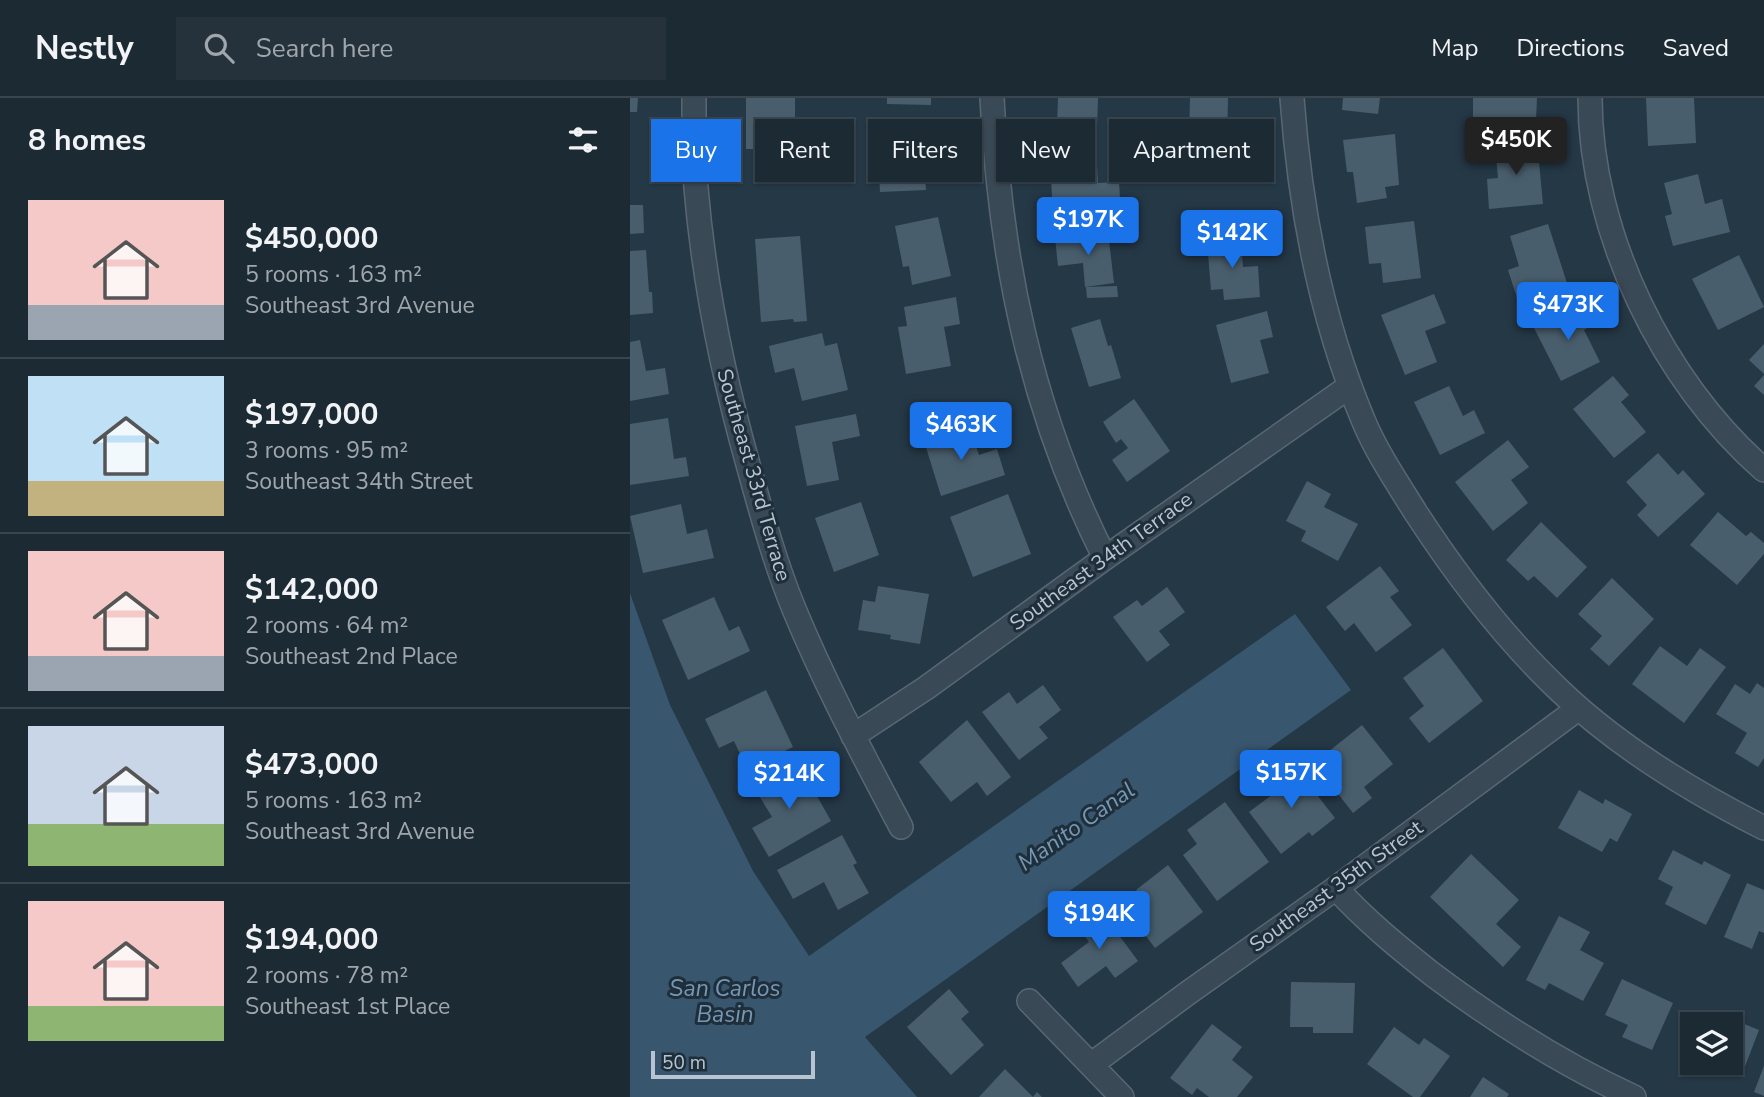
<!DOCTYPE html>
<meta charset="utf-8">
<style>
:root{--surface:#1c2a34;--page:#25323c;--text:#f1f3f6;--muted:#a0a7ac;--line:#3a464f;--accent:#1a73e8}
body{margin:0;font-family:"Nunito Sans",sans-serif;background:var(--page);color:var(--text);height:100vh;display:flex;flex-direction:column;font-size:26px;white-space:nowrap}
*{box-sizing:border-box;margin:0}
p{font-size:23px;color:var(--muted)}
.icon{flex:none;width:38px;height:38px;fill:none;stroke:currentColor;stroke-width:2;stroke-linecap:round;stroke-linejoin:round}
.map{position:relative;flex:1;overflow:hidden}
.panel{display:flex;flex-direction:column;background:var(--surface);width:630px}
.panel>*{flex:none}
.top-card{position:absolute;left:21px;top:21px;width:665px;height:63px;display:flex;gap:14px}
.fabs{position:absolute;left:1050px;top:914px;display:grid;gap:14px}
.fabs a{display:grid;place-items:center;width:63px;height:63px;border-radius:0px;background:var(--surface);box-shadow:0 2px 5px #0004,0 0 0 2px var(--line);font-size:35px}
.scale{position:absolute;left:21px;bottom:18px;width:164px;box-sizing:border-box;padding-left:7px;border:4px solid #b8c4cf;border-top:0;font-size:19px;line-height:24px;white-space:nowrap;color:#b8c4cf;-webkit-text-stroke:5px #1f2e3b;paint-order:stroke}
.price{position:absolute;translate:-50% -60px;padding:0 16px;border-radius:7px;background:var(--accent);color:#fff;font-size:23px;line-height:46px;filter:drop-shadow(0 2px 4px #0008)}
.price::after{content:'';position:absolute;left:50%;top:42px;width:21px;height:16px;margin-left:-10px;background:inherit;clip-path:polygon(0 0,100% 0,50% 100%)}
.price.selected{background:#222;color:#fff}
ul{padding:0;list-style:none}
li{display:flex;align-items:center;gap:21px;height:175px;padding:0 28px}
li+li{border-top:2px solid var(--line)}
li span{display:grid;place-items:center;flex:none;width:196px;height:140px;border-radius:0px;color:#555}
li>.icon{margin-inline-start:auto}
span .icon{width:84px;height:84px;fill:#fffc;stroke-width:1}
li b{font-size:30px}
h2{display:flex;justify-content:space-between;align-items:center;height:84px;padding:0 28px;font-size:30px}
.pill{padding:0 24px;border-radius:0px;background:var(--surface);box-shadow:0 2px 5px #0004,0 0 0 2px var(--line);font-size:24px;line-height:63px}
.pill.selected{background:var(--accent);color:#fff}
header{display:flex;align-items:center;gap:42px;box-sizing:border-box;height:98px;padding:0 35px;background:var(--surface);border-bottom:2px solid var(--line)}
header strong{font-size:33px}
nav{display:flex;gap:38px;margin-inline-start:auto;font-size:24px}
.search{width:490px;height:63px;background:var(--page);display:flex;align-items:center;gap:18px;box-sizing:border-box;padding:0 24px;border-radius:0px;color:var(--muted);font-size:26px}
main{display:flex;flex:1;min-height:0}
.map>svg:first-child{display:block}
.water{fill:#38566e}
.building{fill:#495e6d}
.lines{fill:none;stroke-linecap:round;stroke-linejoin:round}
.minor-casing{stroke:#596773;stroke-width:26}
.minor{stroke:#3a4956;stroke-width:23}
.labels{text-anchor:middle;stroke-width:6;stroke-linejoin:round;paint-order:stroke}
.street-label{font-size:21px;fill:#b8c4cf;stroke:#1f2e3b}
.water-label{font-size:23px;font-style:italic;fill:#7698b4;stroke:#1f2e3b}
</style>
<header>
<strong>Nestly</strong>
<div class="search"><svg class="icon" aria-label="search" viewBox="0 0 24 24"><circle cx="10" cy="10" r="6"/><path d="M15 15l6 6"/></svg>Search here</div>
<nav><a>Map</a><a>Directions</a><a>Saved</a></nav>
</header>
<main>
<section class="panel">
<h2>8 homes<svg class="icon" aria-label="filters" viewBox="0 0 24 24"><path d="M4 7h16M4 17h16"/><circle cx="9" cy="7" r="2"/><circle cx="15" cy="17" r="2"/></svg></h2>
<ul>
<li><span style="background:linear-gradient(#f6c9c9 75%,#9aa5b1 0)"><svg class="icon" aria-label="home" viewBox="0 0 24 24"><path d="M3 11l9-7 9 7M6 9v11h12V9"/></svg></span><div><b>$450,000</b><p>5 rooms · 163 m²</p><p>Southeast 3rd Avenue</p></div></li>
<li><span style="background:linear-gradient(#bfe0f5 75%,#c2b280 0)"><svg class="icon" aria-label="home" viewBox="0 0 24 24"><path d="M3 11l9-7 9 7M6 9v11h12V9"/></svg></span><div><b>$197,000</b><p>3 rooms · 95 m²</p><p>Southeast 34th Street</p></div></li>
<li><span style="background:linear-gradient(#f6c9c9 75%,#9aa5b1 0)"><svg class="icon" aria-label="home" viewBox="0 0 24 24"><path d="M3 11l9-7 9 7M6 9v11h12V9"/></svg></span><div><b>$142,000</b><p>2 rooms · 64 m²</p><p>Southeast 2nd Place</p></div></li>
<li><span style="background:linear-gradient(#c9d6e8 70%,#8fb573 0)"><svg class="icon" aria-label="home" viewBox="0 0 24 24"><path d="M3 11l9-7 9 7M6 9v11h12V9"/></svg></span><div><b>$473,000</b><p>5 rooms · 163 m²</p><p>Southeast 3rd Avenue</p></div></li>
<li><span style="background:linear-gradient(#f6c9c9 75%,#8fb573 0)"><svg class="icon" aria-label="home" viewBox="0 0 24 24"><path d="M3 11l9-7 9 7M6 9v11h12V9"/></svg></span><div><b>$194,000</b><p>2 rooms · 78 m²</p><p>Southeast 1st Place</p></div></li>
</ul>
</section>
<div class="map">
<svg width="1134" height="999" viewBox="0 0 1134 999">
<rect width="100%" height="100%" fill="#253846"/>
<path class="water" d="M0 495 40 607 123 773 179 858 665 516 721 592 235 939 287 999H0Z"/>
<path class="building" d="M0 0H8L7 14H0Z
M116 0H165V27H154V51H116Z
M257 0H301V7L257 6Z
M428 0H468L467 29 427 28Z
M560 0H598L597 43H609L608 71 573 70 574 41H559Z
M713 0H750L748 16 712 12Z
M843 0H907L906 22H843Z
M1016 0H1064L1066 45 1018 48Z
M307 35 309 63H294L296 92 250 94 247 39Z
M765 36 769 87 755 89 757 100 727 105 723 74H717L713 42Z
M907 43 913 106 859 111 857 81 868 80 865 47Z
M450 55 451 67H467L468 85 489 84 491 115 423 120 420 58Z
M1068 76 1075 106 1092 101 1100 134 1043 148 1035 118 1042 116 1034 85Z
M0 107H13L14 135 0 136Z
M308 119 321 178 282 187 279 168 273 169 265 128Z
M784 123 791 180 753 185 751 165 739 166 735 129Z
M918 126 937 185 887 200 878 172 889 168 880 138Z
M478 134 484 185 455 189 453 165 428 168 425 140Z
M170 138 177 223 164 224 163 221 131 224 125 141Z
M611 140 613 169 628 168 630 199 594 202 593 191 581 192 577 143Z
M16 152 19 194H22L23 215 0 217V153Z
M1109 157 1134 209 1088 232 1062 181Z
M487 188 488 199 457 200 456 189Z
M804 196 816 225 795 233 807 264 775 277 751 217Z
M326 199 330 226 314 229 321 268 276 276 268 229 277 228 274 209Z
M950 205 961 228 954 232 970 264 931 283 903 228Z
M637 213 643 239 630 242 639 275 601 285 586 227Z
M470 221 478 248 481 247 491 280 459 289 441 230Z
M192 235 195 248 207 245 218 292 172 303 164 270 145 275 139 248Z
M10 242 16 273 35 270 39 296 0 303V244Z
M1134 246V276L1119 262Z
M1134 277V297L1124 288Z
M983 278 999 297 991 304 1016 334 984 360 943 311Z
M819 288 833 318 844 312 855 335 810 357 784 304Z
M504 301 540 353 497 384 482 362 498 350 491 341 486 345 473 324Z
M226 316 230 338 202 344 209 382 177 388 165 328Z
M38 320 44 361 56 359 59 378 0 387V326Z
M339 328 349 357 367 351 375 377 311 398 294 343Z
M878 342 899 369 881 382 898 405 863 433 825 384Z
M1028 355 1048 377 1053 372 1075 396 1028 439 1007 417 1017 407 996 384Z
M677 383 701 396 694 409 728 426 708 463 671 443 676 433 656 423Z
M378 396 401 456 343 479 320 419Z
M231 404 249 457 204 474 185 420Z
M51 406 57 436 77 431 84 460 13 475 0 418Z
M1088 414 1116 438 1121 434 1134 445V456L1107 487 1060 447Z
M911 424 957 469 927 500 904 478 898 483 876 462Z
M750 468 769 493 760 499 782 527 746 554 724 525 715 533 696 509Z
M982 480 1024 521 979 568 960 551 972 538 948 516Z
M248 488 299 496 290 546 260 541 261 537 228 532 233 502 245 504Z
M537 489 555 514 529 533 540 547 517 564 483 519 507 502 512 508Z
M84 499 99 533 109 528 120 553 58 582 32 522Z
M1030 548 1057 568 1070 550 1096 569 1054 625 1002 586Z
M813 550 853 603 799 645 779 620 794 608 773 580Z
M1127 585 1134 590V660L1128 669 1105 655 1117 635 1086 616 1105 586 1120 596Z
M413 587 431 612 409 629 418 640 389 662 352 614 379 594 387 606Z
M136 592 163 649 117 671 104 643 89 650 75 621Z
M337 622 381 679 357 698 347 684 321 704 289 664Z
M732 627 763 666 734 689 742 700 723 715 684 665Z
M662 665 705 720 682 738 679 734 651 756 619 714 647 693 639 682Z
M169 666 201 723 139 759 122 730 142 719 125 691Z
M949 692 973 706 975 701 1002 716 987 744 980 740 972 754 928 730Z
M595 704 639 764 587 803 553 757 567 746 557 732Z
M212 737 227 765 223 767 239 795 208 812 194 784 163 801 147 772Z
M1043 752 1072 767 1074 763 1101 777 1076 827 1035 806 1043 789 1028 781Z
M841 756 889 802 866 826 891 849 873 869 800 799Z
M538 767 573 814 525 850 503 821 519 809 506 792Z
M1117 785 1134 792V835L1129 833 1122 851 1094 839Z
M469 810 508 863 485 880 476 868 448 889 431 865 459 844 447 827Z
M929 818 960 834 950 852 974 865 953 903 919 885 915 892 896 882Z
M992 881 1043 905 1022 952 992 939 998 927 975 917Z
M661 884 725 885 723 935H683V929H660Z
M319 891 339 914 331 921 354 947 321 977 277 929Z
M1097 919 1129 932 1114 971 1101 966V926H1094Z
M582 926 612 949 602 962 623 979 607 999H579L567 990 562 997 540 980Z
M764 929 789 947 794 940 820 958 790 999H783L737 966Z
M1062 934V964H1078L1074 975 1050 965Z
M1134 968V998L1124 994Z
M375 971 403 999 407 994 412 999H349Z
M853 979 879 996 877 999H840Z"/>
<g class="lines">
<defs>
<path id="minor" d="M64 0C64 30 64 60 66 90 74 185 93 278 119 370 132 417 145 465 164 511 195 586 233 657 271 729
M362 0C370 162 401 314 475 460
M662 0C670 111 690 220 734 324 747 355 768 386 786 415 827 478 874 540 929 592 988 649 1061 693 1134 730
M960 0C960 135 1033 284 1134 372
M223 638 296 590 475 460 720 288
M706 790C735 822 768 849 802 876 866 924 931 966 1004 999
M399 903 492 999
M462 966 558 895 706 790 949 610"/>
</defs>
<use href="#minor" class="minor-casing"/>
<use href="#minor" class="minor"/>
</g>
<g class="labels">
<g class="street-label">
<text transform="translate(124 377) rotate(74)" y="7">Southeast 33rd Terrace</text>
<text transform="translate(471 463) rotate(-36)" y="7">Southeast 34th Terrace</text>
<text transform="translate(706 788) rotate(-36)" y="7">Southeast 35th Street</text>
</g>
<g class="water-label">
<text transform="translate(446 728) rotate(-35)" y="8">Manito Canal</text>
<text x="95" y="898">San Carlos<tspan x="95" dy="26">Basin</tspan></text>
</g>
</g>
</svg>
<div class="fabs">
<a><svg class="icon" aria-label="layers" viewBox="0 0 24 24"><path d="M12 4l9 5-9 5-9-5zM3 14l9 5 9-5"/></svg></a>
</div>
<div class="scale">50 m</div>
<b class="price selected" style="left:886px;top:79px">$450K</b>
<b class="price" style="left:458px;top:159px">$197K</b>
<b class="price" style="left:602px;top:172px">$142K</b>
<b class="price" style="left:938px;top:244px">$473K</b>
<b class="price" style="left:331px;top:364px">$463K</b>
<b class="price" style="left:661px;top:712px">$157K</b>
<b class="price" style="left:159px;top:713px">$214K</b>
<b class="price" style="left:469px;top:853px">$194K</b>
<div class="top-card">
<a class="pill selected">Buy</a>
<a class="pill">Rent</a>
<a class="pill">Filters</a>
<a class="pill">New</a>
<a class="pill">Apartment</a>
</div>
</div>
</main>
